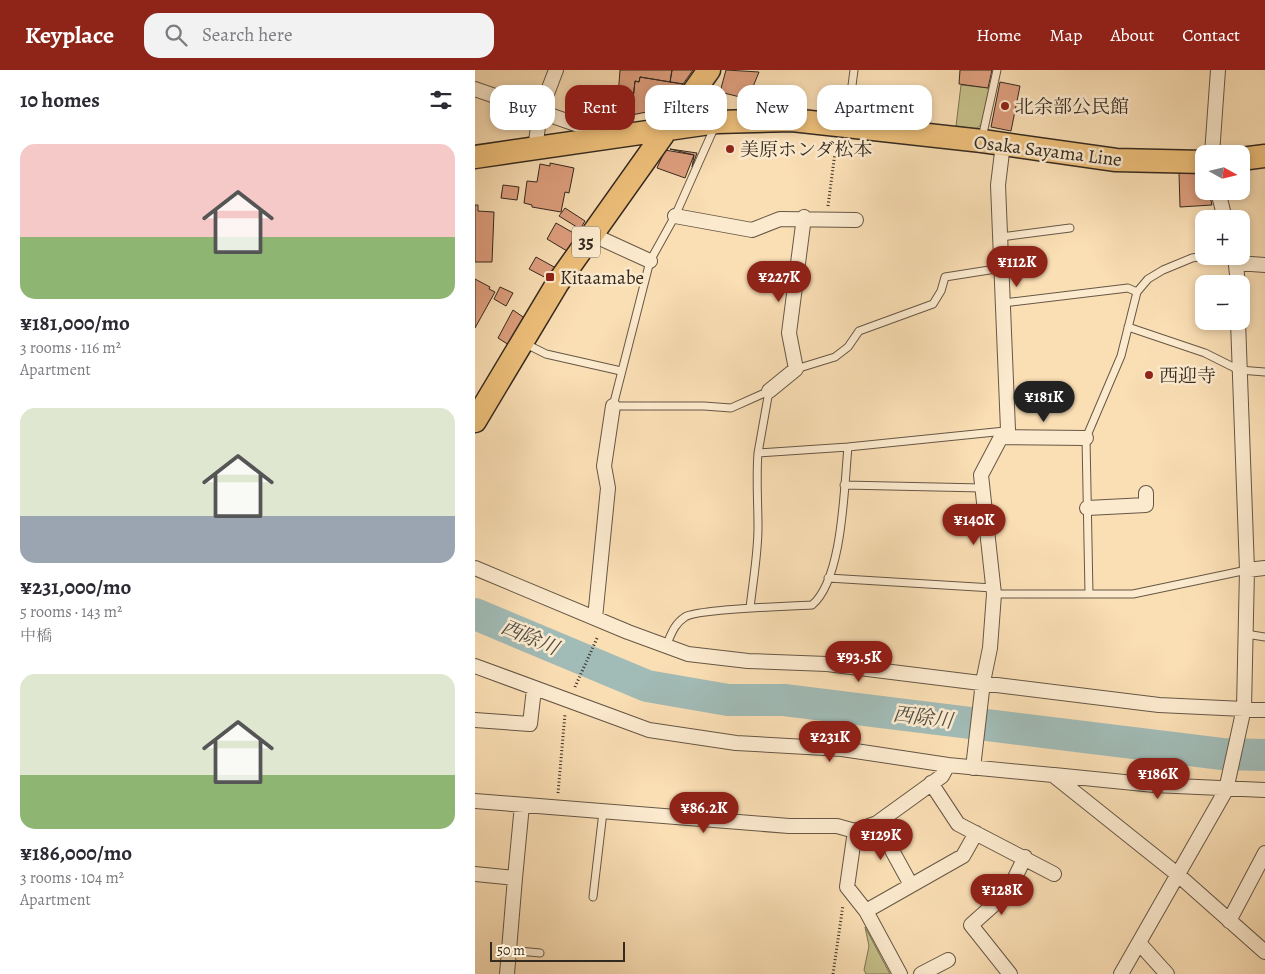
<!DOCTYPE html>
<meta charset="utf-8">
<style>
:root{--surface:#fff;--page:#f2f2f3;--text:#2b2b33;--muted:#7c7c81;--accent:#8f2418}
body{margin:0;font-family:Alegreya,"Noto Serif JP",serif;background:var(--page);color:var(--text);height:100vh;display:flex;flex-direction:column;font-size:19px;white-space:nowrap}
*{box-sizing:border-box;margin:0}
p{font-size:16px;color:var(--muted)}
.icon{flex:none;width:28px;height:28px;fill:none;stroke:currentColor;stroke-width:2;stroke-linecap:round;stroke-linejoin:round}
.map{position:relative;flex:1;overflow:hidden}
.panel{display:flex;flex-direction:column;background:var(--surface);width:475px}
.panel>*{flex:none}
.top-card{position:absolute;left:15px;top:15px;width:475px;height:45px;display:flex;gap:10px}
.needle{width:32px;rotate:98deg}
.tools{position:absolute;left:720px;top:75px;display:grid;gap:10px}
.tools a{display:grid;place-items:center;width:55px;height:55px;border-radius:10px;background:var(--surface);box-shadow:0 2px 8px #0003;font-size:25px}
.scale{position:absolute;left:15px;bottom:12px;width:135px;box-sizing:border-box;padding-left:5px;border:2px solid #342a20;border-top:0;font-size:14px;line-height:18px;white-space:nowrap;color:#342a20;-webkit-text-stroke:4px #fceace;paint-order:stroke}
.price{position:absolute;translate:-50% -42px;padding:0 11px;border-radius:18px;background:var(--accent);color:#fff;font-size:16px;line-height:32px;filter:drop-shadow(0 1px 2px #0008)}
.price::after{content:'';position:absolute;left:50%;top:30px;width:15px;height:11px;margin-left:-8px;background:inherit;clip-path:polygon(0 0,100% 0,50% 100%)}
.price.active{background:#222;color:#fff}
ul{padding:0;list-style:none}
li{display:grid;align-content:center;gap:10px;height:265px;padding:0 20px}
li span{display:grid;place-items:center;height:155px;border-radius:15px;color:#555}
li>.icon{margin-inline-start:auto}
span .icon{width:90px;height:90px;fill:#fffc;stroke-width:1}
li b{font-size:21px}
h2{display:flex;justify-content:space-between;align-items:center;height:60px;padding:0 20px;font-size:21px}
.tag{padding:0 18px;border-radius:15px;background:var(--surface);box-shadow:0 2px 8px #0003;font-size:18px;line-height:45px}
.tag.active{background:var(--accent);color:#fff}
header{display:flex;align-items:center;gap:30px;box-sizing:border-box;height:70px;padding:0 25px;background:var(--accent);color:#fff}
header strong{font-size:24px}
nav{display:flex;gap:28px;margin-inline-start:auto;font-size:18px}
.search{width:350px;height:45px;background:var(--page);display:flex;align-items:center;gap:12px;box-sizing:border-box;padding:0 18px;border-radius:15px;color:var(--muted);font-size:19px}
main{display:flex;flex:1;min-height:0}
.map>svg:first-child{display:block}
.green{fill:#c5bf88;stroke:#7c7454}
.lines{fill:none;stroke-linecap:round;stroke-linejoin:round}
.river{stroke:#a1bbb6;stroke-width:32}
.building{fill:#dd9e7d;stroke:#342a20}
.lane-casing{stroke:#665745;stroke-width:9}
.street-casing{stroke:#665745;stroke-width:16}
.primary-casing{stroke:#342a20;stroke-width:25}
.path{stroke:#342a20;stroke-width:3;stroke-dasharray:1 2.5;stroke-linecap:butt}
.lane{stroke:#fceace;stroke-width:7}
.street{stroke:#fceace;stroke-width:14}
.primary{stroke:#edbf7a;stroke-width:22}
.poi-dot{fill:#8f2418;stroke:#fceace;stroke-width:2}
.labels{text-anchor:middle;stroke-width:5;stroke-linejoin:round;paint-order:stroke}
.shield{fill:#fceace;stroke:#706454;stroke-width:1}
.shield-label{font-size:18px;font-weight:bold;fill:#342a20}
.poi-label{font-size:19px;fill:#342a20;stroke:#fceace;text-anchor:start}
.street-label{font-size:19px;fill:#342a20;stroke:#fceace}
.water-label{font-size:20px;font-style:italic;fill:#4f4e46;stroke:#fceace}
</style>
<header>
<strong>Keyplace</strong>
<div class="search"><svg class="icon" aria-label="search" viewBox="0 0 24 24"><circle cx="10" cy="10" r="6"/><path d="M15 15l6 6"/></svg>Search here</div>
<nav><a>Home</a><a>Map</a><a>About</a><a>Contact</a></nav>
</header>
<main>
<section class="panel">
<h2>10 homes<svg class="icon" aria-label="filters" viewBox="0 0 24 24"><path d="M4 7h16M4 17h16"/><circle cx="9" cy="7" r="2"/><circle cx="15" cy="17" r="2"/></svg></h2>
<ul>
<li><span style="background:linear-gradient(#f6c9c9 60%,#8fb573 0)"><svg class="icon" aria-label="home" viewBox="0 0 24 24"><path d="M3 11l9-7 9 7M6 9v11h12V9"/></svg></span><div><b>¥181,000/mo</b><p>3 rooms · 116 m²</p><p>Apartment</p></div></li>
<li><span style="background:linear-gradient(#dfe7d0 70%,#9aa5b1 0)"><svg class="icon" aria-label="home" viewBox="0 0 24 24"><path d="M3 11l9-7 9 7M6 9v11h12V9"/></svg></span><div><b>¥231,000/mo</b><p>5 rooms · 143 m²</p><p>中橋</p></div></li>
<li><span style="background:linear-gradient(#dfe7d0 65%,#8fb573 0)"><svg class="icon" aria-label="home" viewBox="0 0 24 24"><path d="M3 11l9-7 9 7M6 9v11h12V9"/></svg></span><div><b>¥186,000/mo</b><p>3 rooms · 104 m²</p><p>Apartment</p></div></li>
</ul>
</section>
<div class="map">
<svg width="790" height="904" viewBox="0 0 790 904">
<rect width="100%" height="100%" fill="#fadeb4"/>
<filter id="stains"><feTurbulence type="fractalNoise" baseFrequency=".004" numOctaves="4"/><feColorMatrix values="0 0 0 0 .2 0 0 0 0 .09 0 0 0 0 .02 0 0 0 .5 -.17"/></filter>
<radialGradient id="worn" r=".72"><stop offset=".6" stop-color="#630" stop-opacity="0"/><stop offset="1" stop-color="#630" stop-opacity=".3"/></radialGradient>
<path class="green" d="M486 15 514 18 507 54 501 59 481 56Z
M390 857 415 904H391L389 900 394 876Z"/>
<g class="lines">
<path class="river" d="M0 544 172 616 253 630H309L747 684 790 685"/>
</g>
<path class="building" d="M145 0H197L195 12 165 7 164 12 160 11 158 29 143 27Z
M197 0H218L208 14 195 12Z
M251 0 284 2 273 29 245 22Z
M485 0H517L513 18 484 14Z
M165 7 208 14 191 38 142 48 143 27 158 29 160 11 164 12Z
M525 12 545 16 536 61 516 57Z
M195 79 222 83 217 97 219 85Z
M190 80 219 85 210 108 182 98Z
M75 93 99 98 94 123 90 122 86 142 57 137V135L49 133 52 111 62 112 65 94 75 96Z
M704 103H721L729 109V121H734L737 135 705 137Z
M28 115 44 117 42 130 26 128Z
M0 135H3V141L19 142 17 192H0Z
M90 138 110 151 105 159 84 146Z
M81 153 102 165 92 181 72 169Z
M61 187 81 198 75 210 54 199Z
M0 209 15 217 14 219 20 222 0 258Z
M25 217 38 223 31 236 19 229Z
M38 240 51 249 34 275 23 268Z"/>
<g class="lines">
<defs>
<path id="lane" d="M372 54 379 0
M240 56 200 146 175 191 138 336H229L256 338 294 321 283 383 373 377 530 361
M507 68 522 0
M526 167 595 158
M528 233 653 218 662 222
M653 257 730 283 764 300 790 302
M51 274 71 284 146 301
M321 299 360 287 373 277 384 261 458 234 466 221 470 207 527 198
M369 415 507 418
M353 508 518 518
M519 524H658L772 500
M614 524 611 368 646 286 662 222 673 209 688 200 717 188 730 186
M275 538C278 511 283 484 283 457 283 432 281 408 283 383
M771 564 790 567
M191 576C196 565 199 554 210 547 221 539 317 536 337 535 368 509 369 417 373 377
M118 827 128 742
M34 880 65 883"/>
<path id="street" d="M0 19 132 65
M60 79 65 42 81 0
M737 84 743 0
M743 121 750 149
M200 146 277 160 305 149 381 150
M116 164 175 191
M760 186 763 214
M762 193 790 195
M294 321 321 299 314 263 329 147
M526 367 611 368
M612 438 671 435V423
M0 498 153 562 213 584 273 591 352 594 684 635 790 640
M772 500 790 498
M120 548 133 418 129 396 138 336
M0 596 174 660 261 673 367 679 473 695 578 705 702 804 790 882
M0 650 55 654 59 619
M498 698 508 612 515 578 519 524 506 405 526 367 533 360 523 115 528 74
M579 705 679 715 790 720
M456 713 483 754 579 804
M0 731 314 756H362L380 761 402 753 467 706 473 695
M402 753 436 815
M380 761 372 817 391 841 425 904
M0 804 40 808 47 735
M391 841 488 786 501 763
M754 851 790 783
M664 873 692 904
M32 904 40 808
M446 904 473 890
M535 904 496 855 533 822 550 787
M646 904 751 720 769 638 772 500 763 251"/>
<path id="primary" d="M0 87 242 52 317 50 507 71 641 90 729 92
M766 89 790 86
M0 351 82 214 234 0"/>
</defs>
<use href="#lane" class="lane-casing"/>
<use href="#street" class="street-casing"/>
<use href="#primary" class="primary-casing"/>
<path class="path" d="M353 136 361 75
M100 617 123 566
M83 723 90 644
M358 904 368 835"/>
<use href="#lane" class="lane"/>
<use href="#street" class="street"/>
<use href="#primary" class="primary"/>
</g>
<g class="poi-dot">
<circle cx="530" cy="36" r="5"/>
<circle cx="255" cy="79" r="5"/>
<rect x="70" y="202" width="10" height="10" rx="2.5"/>
<circle cx="674" cy="305" r="5"/>
</g>
<g class="labels">
<rect class="shield" x="97" y="156.5" width="28" height="31" rx="4"/>
<g class="shield-label">
<text x="111" y="178">35</text>
</g>
<g class="poi-label">
<text x="540" y="43">北余部公民館</text>
<text x="265" y="86">美原ホンダ松本</text>
<text x="85" y="214">Kitaamabe</text>
<text x="684" y="312">西迎寺</text>
</g>
<g class="street-label">
<text transform="translate(573 80) rotate(7)" y="7">Osaka Sayama Line</text>
</g>
<g class="water-label">
<text transform="translate(55 567) rotate(23)" y="7">西除川</text>
<text transform="translate(448 647) rotate(7)" y="7">西除川</text>
</g>
</g>
<rect width="100%" height="100%" filter="url(#stains)"/>
<rect width="100%" height="100%" fill="url(#worn)"/>
</svg>
<div class="tools">
<a><svg class="needle" viewBox="-14 -14 28 28"><path d="M0-13l5 13h-10z" fill="#e53935"/><path d="M0 13l5-13h-10z" fill="#7c7c81"/></svg></a>
<a>+</a>
<a>−</a>
</div>
<div class="scale">50 m</div>
<b class="price" style="left:542px;top:218px">¥112K</b>
<b class="price" style="left:304px;top:233px">¥227K</b>
<b class="price active" style="left:569px;top:353px">¥181K</b>
<b class="price" style="left:499px;top:476px">¥140K</b>
<b class="price" style="left:384px;top:613px">¥93.5K</b>
<b class="price" style="left:355px;top:693px">¥231K</b>
<b class="price" style="left:683px;top:730px">¥186K</b>
<b class="price" style="left:229px;top:764px">¥86.2K</b>
<b class="price" style="left:406px;top:791px">¥129K</b>
<b class="price" style="left:527px;top:846px">¥128K</b>
<div class="top-card">
<a class="tag">Buy</a>
<a class="tag active">Rent</a>
<a class="tag">Filters</a>
<a class="tag">New</a>
<a class="tag">Apartment</a>
</div>
</div>
</main>
